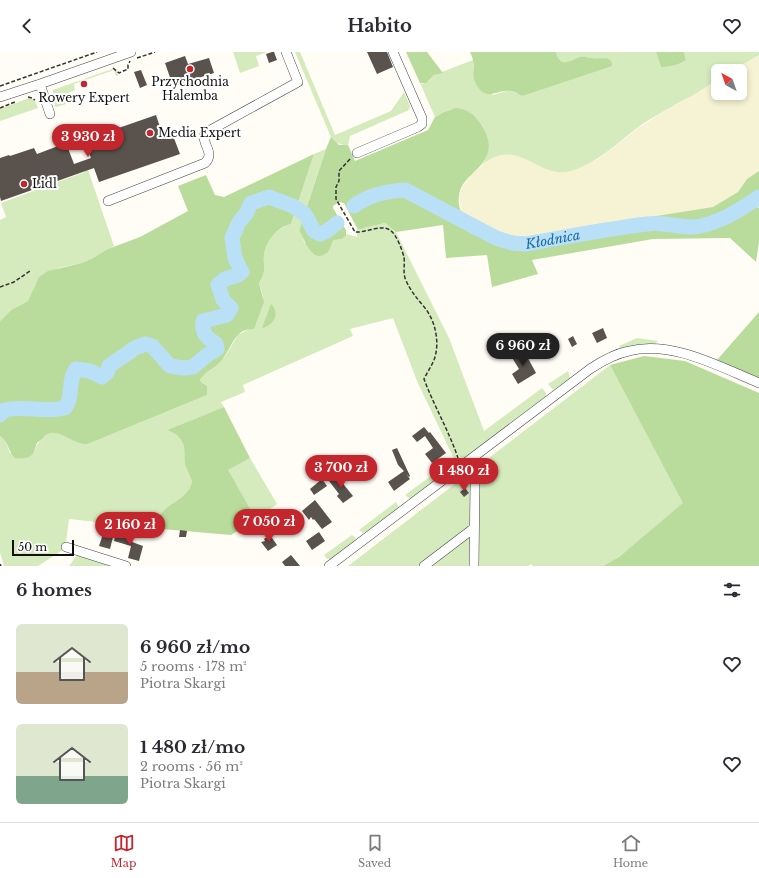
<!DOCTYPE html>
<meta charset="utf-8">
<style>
:root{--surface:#fff;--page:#f2f2f3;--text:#2b2b33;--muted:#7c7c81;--line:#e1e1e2;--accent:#c4262e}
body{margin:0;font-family:"Libre Baskerville",serif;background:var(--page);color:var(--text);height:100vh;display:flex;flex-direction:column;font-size:15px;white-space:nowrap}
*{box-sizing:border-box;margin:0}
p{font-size:13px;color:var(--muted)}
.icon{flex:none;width:22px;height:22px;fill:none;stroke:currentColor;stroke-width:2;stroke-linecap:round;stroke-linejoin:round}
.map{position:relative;height:514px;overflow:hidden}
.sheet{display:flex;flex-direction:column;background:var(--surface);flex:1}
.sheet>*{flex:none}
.needle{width:26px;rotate:320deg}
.tools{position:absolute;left:711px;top:12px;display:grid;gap:8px}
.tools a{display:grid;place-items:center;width:36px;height:36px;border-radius:6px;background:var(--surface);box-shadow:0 2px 6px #0003;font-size:20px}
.scale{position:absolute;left:12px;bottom:10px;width:62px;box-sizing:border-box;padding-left:4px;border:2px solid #111;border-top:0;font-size:11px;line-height:14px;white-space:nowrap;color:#111;-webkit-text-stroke:3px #fff;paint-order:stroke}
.price{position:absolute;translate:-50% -34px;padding:0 9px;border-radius:14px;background:var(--accent);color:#fff;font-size:13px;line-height:26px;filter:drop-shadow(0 1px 2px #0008)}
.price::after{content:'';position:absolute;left:50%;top:24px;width:12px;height:9px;margin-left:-6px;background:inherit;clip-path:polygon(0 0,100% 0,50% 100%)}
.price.on{background:#222;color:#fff}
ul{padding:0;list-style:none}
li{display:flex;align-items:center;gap:12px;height:100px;padding:0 16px}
li span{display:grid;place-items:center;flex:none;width:112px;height:80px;border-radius:6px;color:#555}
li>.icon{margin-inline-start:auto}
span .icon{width:48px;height:48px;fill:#fffc;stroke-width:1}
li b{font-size:17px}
h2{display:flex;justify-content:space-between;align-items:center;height:48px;padding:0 16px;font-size:17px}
header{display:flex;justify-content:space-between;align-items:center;height:52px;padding:0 16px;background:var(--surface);font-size:18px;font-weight:800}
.dock{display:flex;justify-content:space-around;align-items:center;height:56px;border-top:1px solid var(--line);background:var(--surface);font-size:11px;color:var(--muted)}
.dock a{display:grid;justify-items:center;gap:2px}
.dock .on{color:var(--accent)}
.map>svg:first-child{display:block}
.farmland{fill:#f6f3d4}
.green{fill:#d5ebbd}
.forest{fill:#b9dc9c}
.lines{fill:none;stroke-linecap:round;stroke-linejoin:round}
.stream{stroke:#3f96cf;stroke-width:2.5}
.river{stroke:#b9e0f7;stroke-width:15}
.building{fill:#5a524d}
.minor-casing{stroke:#444;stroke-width:10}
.path{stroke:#333;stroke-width:1.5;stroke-dasharray:4 2;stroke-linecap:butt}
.minor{stroke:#fff;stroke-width:9}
.poi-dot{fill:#c4262e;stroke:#fff;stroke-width:1.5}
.labels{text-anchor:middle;stroke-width:4;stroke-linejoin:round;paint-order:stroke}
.poi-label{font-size:12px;fill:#111;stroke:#fff}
.water-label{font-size:13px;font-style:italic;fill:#1768a6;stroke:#fff}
</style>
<header><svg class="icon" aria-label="back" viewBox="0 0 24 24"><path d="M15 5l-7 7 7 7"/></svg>Habito<svg class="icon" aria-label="heart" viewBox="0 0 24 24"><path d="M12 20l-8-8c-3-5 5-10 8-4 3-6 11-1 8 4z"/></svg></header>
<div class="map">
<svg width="759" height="514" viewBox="0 0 759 514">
<rect width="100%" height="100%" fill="#fffdf5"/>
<path class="farmland" d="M759 3V119L747 127 738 140 714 155 524 185 506 183 491 179 470 167 462 160 459 146 462 135 473 121 487 109 495 104 504 102 514 103 525 106 556 119 586 113 601 105 637 77 658 63 685 48 718 27V41H740V19H731Z"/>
<path class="green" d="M233 0H267L256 4 259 14 240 21Z
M295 0H300L335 83 391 59 404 40 410 54 409 58 350 84 348 94 337 91 331 85Z
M556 0H656L661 15C669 15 679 13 686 8L684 0H759V3L731 19H718V27C707 34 696 42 684 48 668 57 652 65 637 76 615 93 597 111 571 119 537 128 519 83 482 113 491 97 491 87 481 72 468 53 453 53 435 65L420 31 422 32 428 29 434 23 473 8V26L493 43C506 39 509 36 522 44L597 6C590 7 585 4 578 6 572 8 569 11 562 10L558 6Z
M112 17 117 19 118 24H116L114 18 74 32 75 38 63 43 66 52 57 55 53 54 55 53 53 45V38Z
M29 46 35 48 38 56 0 69V57Z
M326 97 299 179 303 186 304 190 323 203 329 198 334 188 342 187 346 184 347 182 357 185V176H364L385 171 396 180 449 286 484 379 542 336 546 341V344L464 407 459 404 454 407V414L452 417 410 447 405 443 454 407 417 329 393 266 350 277 353 284 243 333 245 340 221 350 224 355 167 378 177 383 181 388 184 394 185 406 192 429C189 447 168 450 159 464L162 477 69 467 66 491 63 498 38 514H4L0 500V384L4 386 10 401 35 398C37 392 38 391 42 387 43 386 44 383 46 382 59 375 75 394 88 392L207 343 200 327 203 323 217 313 226 303 238 283 249 277 263 244 259 231C261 227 264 223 264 219 265 214 263 209 264 204 265 189 277 176 291 172L314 102Z
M87 115 114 194 93 206 82 211 58 216 35 233 33 239 28 249 11 258 0 269V168L6 165 1 151 85 120 84 116Z
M637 286 658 289 655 292H642L620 297 619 294Z
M610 313 684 451 619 505 603 514H533L531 512 528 514H348Z
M568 319 570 326 553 338 548 332Z
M250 406 277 452 256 467 227 418Z
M396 450 399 455 398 457 369 478 363 481 359 478Z
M352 483 356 486 354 489 330 507H327L324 503Z
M77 503 109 514H69Z"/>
<path class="forest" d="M406 0H427L443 21 434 23 426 31H420Z
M470 0H556L558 6 562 10C570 11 573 7 580 5 585 4 588 6 593 6 600 8 612 2 612 14L522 44C518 42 515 39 510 39 496 37 486 52 475 30 471 23 475 16 473 9 473 6 471 3 470 0Z
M656 0H684L686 8C679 13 670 15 661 15Z
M456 56C468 57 474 62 481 72 486 80 491 89 488 100 484 115 470 121 462 134 458 141 457 154 462 160 469 169 495 181 506 183 512 184 518 184 524 185L713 155 738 140 747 127 759 119V149L754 146 749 150 759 156V190L756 210 730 186 653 187 532 208 538 222 492 235 487 203 446 206 443 173 396 180 385 171 360 177 357 176 344 151 339 150 333 154V156L346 178V184L342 187 334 188C331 192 331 196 328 200 312 214 305 187 299 179L326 97 331 85 339 93H348L355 109 428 78 435 65 444 60Z
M314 102 291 172C277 175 265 190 264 204 263 209 265 214 264 219 264 223 261 227 259 231L264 250 254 277C248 277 243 278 239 282 230 291 227 305 217 313 211 318 204 321 200 328L202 331 207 334V343L88 392C74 394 60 376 47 382 45 383 43 386 42 387 41 388 39 389 37 391 36 393 36 394 35 397 32 407 24 407 15 406 8 399 8 389 0 384V269L11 258 28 249 39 225 48 219 82 211 93 206 108 197 140 185 188 159 178 134 206 123 215 143 224 145Z
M271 252C281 262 273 273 262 276Z
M759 260V326L717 308Z
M644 304 685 309 759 341V514H603L619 505 683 451 610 313Z
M224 355 250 406 228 418 256 467 231 483 162 477 159 464C168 450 189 447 192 429L185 412 184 394 181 388 177 383 167 378Z"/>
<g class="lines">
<path class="stream" d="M754 148 759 153"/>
<g class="river">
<path id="s1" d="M354 154C368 143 388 139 405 138L496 186 512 191 526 192C566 185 606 177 647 172 662 170 678 175 693 175 717 173 740 158 759 145"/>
<path d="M0 363 4 358C24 353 45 361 65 356 74 344 67 330 76 317L90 319 102 325 107 321 109 314 135 296 145 292 152 294 170 314 183 316 193 315 207 303 217 297 216 292C206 285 202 282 203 269L227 263 231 256 223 248 218 233 225 227 238 223 242 220 235 206 232 186 239 170 246 162 251 151 269 145 293 154 305 162 314 179 320 182 327 179 337 171"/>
</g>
</g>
<path class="building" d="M272 0H274L277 8 269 11 266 2Z
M367 0H387L393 15 377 22Z
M185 4 188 12 209 6 214 21 173 34 165 11Z
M141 18 147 33 140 36 134 20Z
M156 63 163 84 172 81 180 102 99 130 94 116 1 149 0 145V106L9 103 10 104 34 96 37 102 66 91 74 112 91 106 84 88Z
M603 276 607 286 597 291 592 281Z
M573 284 577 292 572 295 568 287Z
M523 297 536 321 518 332 512 322 519 317 511 304Z
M424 375 429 381 430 380 446 401 432 411 425 402 433 396 425 384 417 390 412 384Z
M397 396 410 424 409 425 406 422 410 427 394 439 388 430 404 419 398 413 392 398Z
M336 423 353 444 343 451 337 444 339 442 329 429Z
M322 427 327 434 314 443 310 437Z
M465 436 469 441 464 445 460 440Z
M315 448 332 470 322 477 314 467 313 468 311 465 309 468 302 459Z
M180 478 187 479 186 485H179Z
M319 480 325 489 312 498 306 489Z
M116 481 133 486 132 490 143 494 139 509 128 506 131 494 114 489Z
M103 482 113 485 110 497 99 494Z
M270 483 277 493 268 499 261 490 265 489 264 487Z
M291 503 300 514H285L282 510Z"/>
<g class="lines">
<defs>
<path id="minor" d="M40 32 50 62
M0 45 40 32 131 0
M357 101 418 75 422 72V66L393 0
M108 149 205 111C215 101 203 94 204 83L207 80 298 30 286 0
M471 407 475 431 474 514
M66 495 126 514
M329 514 590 317C602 309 614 302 629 299 672 288 720 315 759 331
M424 514 474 476"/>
</defs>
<use href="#minor" class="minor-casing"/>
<path class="path" d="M137 6 155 0
M113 16 119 21 128 17V13L130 9
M0 34 97 0
M28 45 32 46 35 48
M0 56 15 50
M350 107 339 119V129L336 135V147L355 180C366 181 381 172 390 178 397 183 402 198 404 205 405 213 403 219 405 226 410 239 417 246 425 256 436 270 440 292 434 308 431 315 427 321 424 327 434 354 449 379 458 406
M0 235 14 230 30 219
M0 512 1 514"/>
<use href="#minor" class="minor"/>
</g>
<g class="poi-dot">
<circle cx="190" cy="17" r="4"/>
<circle cx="84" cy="32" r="4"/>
<circle cx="150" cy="81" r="4"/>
<circle cx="24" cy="132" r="4"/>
</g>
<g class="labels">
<g class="poi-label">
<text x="190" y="34">Przychodnia<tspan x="190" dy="14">Halemba</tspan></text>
<text x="84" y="50">Rowery Expert</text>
<text x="158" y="85" text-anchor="start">Media Expert</text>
<text x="32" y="136" text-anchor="start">Lidl</text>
</g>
<g class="water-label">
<text dy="5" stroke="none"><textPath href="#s1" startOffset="215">Kłodnica</textPath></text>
</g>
</g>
</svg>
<div class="tools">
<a><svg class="needle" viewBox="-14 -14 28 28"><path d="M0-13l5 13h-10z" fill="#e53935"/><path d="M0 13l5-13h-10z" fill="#7c7c81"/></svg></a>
</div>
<div class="scale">50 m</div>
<b class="price" style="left:88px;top:106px">3 930 zł</b>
<b class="price on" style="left:523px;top:315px">6 960 zł</b>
<b class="price" style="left:341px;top:437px">3 700 zł</b>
<b class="price" style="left:464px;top:440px">1 480 zł</b>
<b class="price" style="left:269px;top:491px">7 050 zł</b>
<b class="price" style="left:130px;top:494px">2 160 zł</b>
</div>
<section class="sheet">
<h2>6 homes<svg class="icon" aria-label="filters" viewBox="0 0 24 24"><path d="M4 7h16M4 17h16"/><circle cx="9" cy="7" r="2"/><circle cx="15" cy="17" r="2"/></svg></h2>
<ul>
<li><span style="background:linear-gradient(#dfe7d0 60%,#b9a48a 0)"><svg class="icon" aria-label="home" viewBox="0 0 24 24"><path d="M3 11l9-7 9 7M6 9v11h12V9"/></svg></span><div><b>6 960 zł/mo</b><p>5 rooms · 178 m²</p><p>Piotra Skargi</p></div><svg class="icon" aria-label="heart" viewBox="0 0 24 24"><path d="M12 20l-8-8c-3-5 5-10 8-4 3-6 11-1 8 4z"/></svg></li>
<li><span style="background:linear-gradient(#dfe7d0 65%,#7fa58c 0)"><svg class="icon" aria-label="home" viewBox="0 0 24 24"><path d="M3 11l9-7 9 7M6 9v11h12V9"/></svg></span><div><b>1 480 zł/mo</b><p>2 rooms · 56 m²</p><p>Piotra Skargi</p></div><svg class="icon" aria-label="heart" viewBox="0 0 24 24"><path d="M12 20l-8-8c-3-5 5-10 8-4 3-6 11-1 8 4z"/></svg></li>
</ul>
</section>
<nav class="dock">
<a class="on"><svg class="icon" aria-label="map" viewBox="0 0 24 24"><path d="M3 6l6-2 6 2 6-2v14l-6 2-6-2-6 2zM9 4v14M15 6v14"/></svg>Map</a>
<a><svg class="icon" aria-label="saved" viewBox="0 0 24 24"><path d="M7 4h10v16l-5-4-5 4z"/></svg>Saved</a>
<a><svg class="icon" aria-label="home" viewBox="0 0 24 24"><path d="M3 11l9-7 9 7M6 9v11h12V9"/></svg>Home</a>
</nav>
